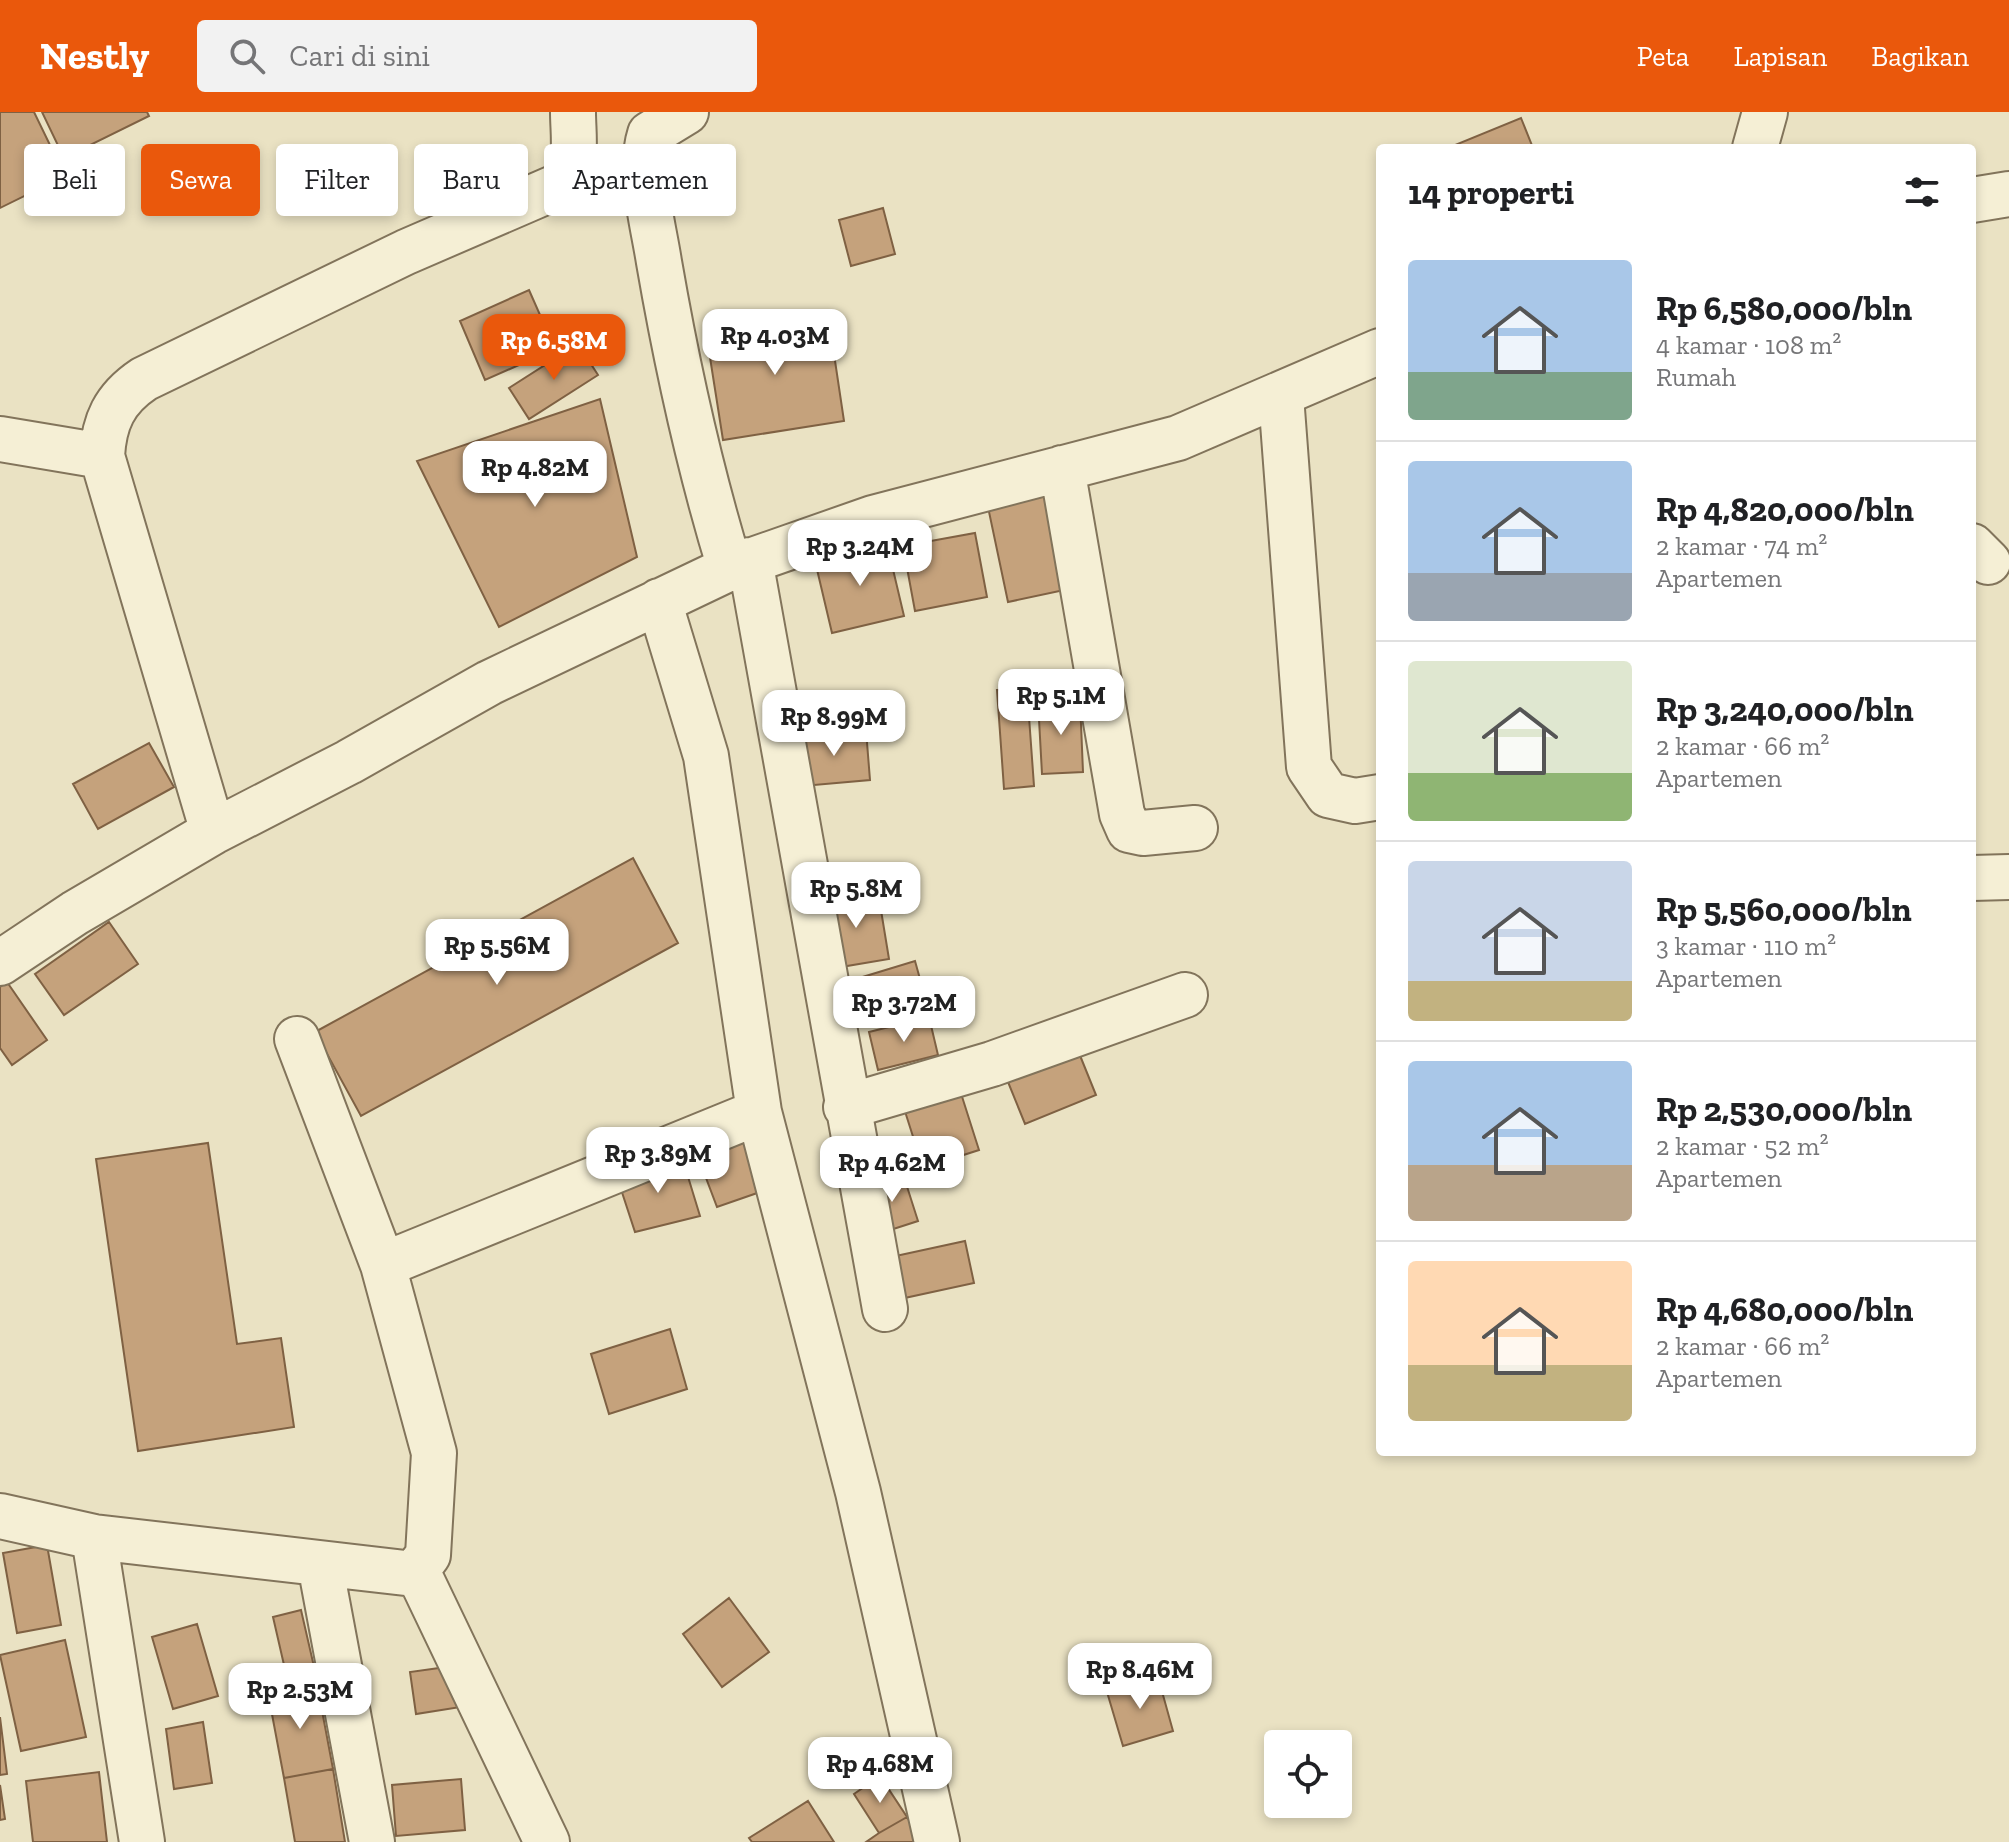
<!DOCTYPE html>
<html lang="id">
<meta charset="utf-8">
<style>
:root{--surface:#fff;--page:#f2f2f2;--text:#202124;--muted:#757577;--line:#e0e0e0;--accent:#ea580c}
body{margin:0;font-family:"Zilla Slab",serif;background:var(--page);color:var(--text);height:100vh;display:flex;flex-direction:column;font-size:30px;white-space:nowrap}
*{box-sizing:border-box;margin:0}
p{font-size:26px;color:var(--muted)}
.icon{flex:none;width:44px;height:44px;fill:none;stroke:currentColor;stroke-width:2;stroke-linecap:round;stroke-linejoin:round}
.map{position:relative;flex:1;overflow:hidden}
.panel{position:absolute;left:1376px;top:32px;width:600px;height:1312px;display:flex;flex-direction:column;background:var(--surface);border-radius:8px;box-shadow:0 4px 12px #0003}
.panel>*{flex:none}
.banner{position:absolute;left:24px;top:32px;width:760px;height:72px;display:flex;gap:16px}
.fabs{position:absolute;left:1264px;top:1618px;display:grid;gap:16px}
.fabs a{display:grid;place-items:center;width:88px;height:88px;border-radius:8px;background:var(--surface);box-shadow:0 4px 12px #0003;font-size:40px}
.price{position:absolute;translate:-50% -68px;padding:0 18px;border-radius:16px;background:#fff;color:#222;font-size:26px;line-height:52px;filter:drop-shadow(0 2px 4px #0008)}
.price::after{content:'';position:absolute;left:50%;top:48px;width:24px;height:18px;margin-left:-12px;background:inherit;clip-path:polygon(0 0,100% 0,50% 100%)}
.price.current{background:var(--accent);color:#fff}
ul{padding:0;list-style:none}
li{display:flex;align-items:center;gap:24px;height:200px;padding:0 32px}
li+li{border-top:2px solid var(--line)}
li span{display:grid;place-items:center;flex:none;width:224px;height:160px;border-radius:8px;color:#555}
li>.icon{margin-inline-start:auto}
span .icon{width:96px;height:96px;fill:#fffc;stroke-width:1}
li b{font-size:34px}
h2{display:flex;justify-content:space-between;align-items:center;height:96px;padding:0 32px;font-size:34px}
.pill{padding:0 28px;border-radius:8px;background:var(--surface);box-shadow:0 4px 12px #0003;font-size:28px;line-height:72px}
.pill.current{background:var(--accent);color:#fff}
header{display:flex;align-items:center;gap:48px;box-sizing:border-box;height:112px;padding:0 40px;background:var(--accent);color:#fff}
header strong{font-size:38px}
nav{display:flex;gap:44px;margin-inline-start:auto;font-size:28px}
.search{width:560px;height:72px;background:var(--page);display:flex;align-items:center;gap:20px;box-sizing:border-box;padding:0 28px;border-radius:8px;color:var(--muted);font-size:30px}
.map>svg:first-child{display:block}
.building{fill:#c5a27c;stroke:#7f6143;stroke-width:2}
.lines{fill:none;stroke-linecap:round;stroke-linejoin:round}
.minor-casing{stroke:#82745b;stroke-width:48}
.minor{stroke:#f5efd5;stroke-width:44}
</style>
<header>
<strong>Nestly</strong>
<div class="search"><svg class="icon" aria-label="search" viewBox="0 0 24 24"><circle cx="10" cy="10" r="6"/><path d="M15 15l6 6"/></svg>Cari di sini</div>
<nav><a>Peta</a><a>Lapisan</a><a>Bagikan</a></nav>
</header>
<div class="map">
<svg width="2009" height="1730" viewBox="0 0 2009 1730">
<rect width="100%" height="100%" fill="#eae2c3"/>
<path class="building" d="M0 0H34L65 64 0 96Z
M42 0H147L149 4 64 46Z
M1521 6 1533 36H1456L1455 33Z
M883 96 895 142 851 154 839 108Z
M529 178 555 237 485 268 460 209Z
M828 202 844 309 723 328 706 220Z
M578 232 598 263 529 307 509 276Z
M600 287 637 445 499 515 417 349Z
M1049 381 1069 477 1008 490 988 395Z
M975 421 987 485 915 499 903 434Z
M887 432 904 504 832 521 815 449Z
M1027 577 1034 674 1004 677 997 578Z
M1080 588 1083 660 1042 662 1038 589Z
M866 618 870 668 803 674 798 624Z
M149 631 174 675 98 717 73 672Z
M633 746 678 831 361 1004 315 920Z
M878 780 889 847 835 856 823 789Z
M109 810 138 852 64 903 35 862Z
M915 849 925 885 866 902 856 867Z
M7 870 47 928 12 953 0 936V875Z
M929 905 938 943 878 958 869 920Z
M1079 941 1096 983 1025 1012 1008 970Z
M958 972 979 1038 923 1056 902 990Z
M744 1026 760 1080 717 1095 697 1042Z
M208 1031 237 1232 281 1226 294 1315 138 1339 96 1047Z
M682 1045 700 1104 635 1120 616 1062Z
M903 1062 918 1109 881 1121 866 1075Z
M965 1129 974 1171 900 1187 891 1145Z
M670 1217 687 1277 609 1302 591 1242Z
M47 1433 61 1513 17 1521 3 1441Z
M729 1486 769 1540 722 1575 683 1522Z
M301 1498 315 1559 287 1566 273 1505Z
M197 1512 218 1584 173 1597 152 1525Z
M65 1528 86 1625 21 1639 0 1543Z
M461 1553 467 1594 416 1602 410 1560Z
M1158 1565 1173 1619 1123 1634 1107 1580Z
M317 1572 333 1657 284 1666 268 1581Z
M0 1605 7 1662 0 1663Z
M203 1610 212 1671 174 1677 166 1617Z
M333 1657 345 1730H295L284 1666Z
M99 1660 107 1730H33L26 1669Z
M880 1664 907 1705 879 1721 854 1682Z
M461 1667 465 1718 396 1724 392 1673Z
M0 1673 5 1707 0 1708Z
M808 1689 834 1730H752L749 1726Z
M907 1705 923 1730H866L879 1721Z"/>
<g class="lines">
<defs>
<path id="minor" d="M686 0 650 22C638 60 653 111 659 150 677 254 699 355 730 456
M1755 36 1765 0
M1972 88 2009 82
M1281 284 1309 655 1328 683 1355 689 1380 685
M0 327 102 344
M1062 356 1122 702 1129 718 1143 721 1195 716
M1972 434 1988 450
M750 448 885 1197
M659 489 706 644 759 1000 858 1380 937 1730
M213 720 102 344C104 310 114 287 144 267L406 140 561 73C579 54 573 25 573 0
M1972 766 2009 765
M0 851 75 801 213 720 349 650 489 571 730 456 873 406 1178 326 1380 239
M297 927 383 1153 434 1341 428 1443 414 1462
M846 995 992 952 1185 883
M383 1153 759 1000
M0 1404 94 1425 414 1462 423 1471 547 1730
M94 1425 142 1730
M320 1452 372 1730"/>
</defs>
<use href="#minor" class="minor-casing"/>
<use href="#minor" class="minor"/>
</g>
</svg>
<div class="fabs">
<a><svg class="icon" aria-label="locate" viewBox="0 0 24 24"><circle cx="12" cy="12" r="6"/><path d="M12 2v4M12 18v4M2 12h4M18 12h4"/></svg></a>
</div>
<b class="price" style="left:775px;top:265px">Rp 4.03M</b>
<b class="price current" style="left:554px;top:270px">Rp 6.58M</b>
<b class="price" style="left:535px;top:397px">Rp 4.82M</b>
<b class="price" style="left:860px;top:476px">Rp 3.24M</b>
<b class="price" style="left:1061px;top:625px">Rp 5.1M</b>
<b class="price" style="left:834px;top:646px">Rp 8.99M</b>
<b class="price" style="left:856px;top:818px">Rp 5.8M</b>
<b class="price" style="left:497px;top:875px">Rp 5.56M</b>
<b class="price" style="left:904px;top:932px">Rp 3.72M</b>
<b class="price" style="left:658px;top:1083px">Rp 3.89M</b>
<b class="price" style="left:892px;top:1092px">Rp 4.62M</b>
<b class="price" style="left:1140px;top:1599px">Rp 8.46M</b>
<b class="price" style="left:300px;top:1619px">Rp 2.53M</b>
<b class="price" style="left:880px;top:1693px">Rp 4.68M</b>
<div class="banner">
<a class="pill">Beli</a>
<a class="pill current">Sewa</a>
<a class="pill">Filter</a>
<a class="pill">Baru</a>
<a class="pill">Apartemen</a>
</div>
<section class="panel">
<h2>14 properti<svg class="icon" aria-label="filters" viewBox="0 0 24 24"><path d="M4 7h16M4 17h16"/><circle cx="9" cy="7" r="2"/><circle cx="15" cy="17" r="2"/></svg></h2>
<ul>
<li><span style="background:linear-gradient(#a9c7e8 70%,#7fa58c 0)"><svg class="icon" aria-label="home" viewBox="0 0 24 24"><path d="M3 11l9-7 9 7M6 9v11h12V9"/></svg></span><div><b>Rp 6,580,000/bln</b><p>4 kamar · 108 m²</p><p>Rumah</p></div></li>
<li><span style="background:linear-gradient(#a9c7e8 70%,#9aa5b1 0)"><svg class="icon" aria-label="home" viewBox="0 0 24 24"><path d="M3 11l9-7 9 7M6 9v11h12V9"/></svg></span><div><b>Rp 4,820,000/bln</b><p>2 kamar · 74 m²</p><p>Apartemen</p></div></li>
<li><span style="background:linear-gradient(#dfe7d0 70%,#8fb573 0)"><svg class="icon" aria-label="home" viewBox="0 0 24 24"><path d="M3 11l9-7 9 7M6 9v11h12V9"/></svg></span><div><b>Rp 3,240,000/bln</b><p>2 kamar · 66 m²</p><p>Apartemen</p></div></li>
<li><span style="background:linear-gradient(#c9d6e8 75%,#c2b280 0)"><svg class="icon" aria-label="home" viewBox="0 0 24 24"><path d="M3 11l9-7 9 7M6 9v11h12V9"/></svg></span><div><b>Rp 5,560,000/bln</b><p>3 kamar · 110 m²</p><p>Apartemen</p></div></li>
<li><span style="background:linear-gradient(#a9c7e8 65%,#b9a48a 0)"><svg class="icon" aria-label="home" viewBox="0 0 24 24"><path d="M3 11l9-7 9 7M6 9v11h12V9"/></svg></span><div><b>Rp 2,530,000/bln</b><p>2 kamar · 52 m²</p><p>Apartemen</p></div></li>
<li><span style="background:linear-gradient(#ffd9b3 65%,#c2b280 0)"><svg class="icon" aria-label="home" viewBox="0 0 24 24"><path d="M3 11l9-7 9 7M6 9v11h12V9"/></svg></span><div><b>Rp 4,680,000/bln</b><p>2 kamar · 66 m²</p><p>Apartemen</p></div></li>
</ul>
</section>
</div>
